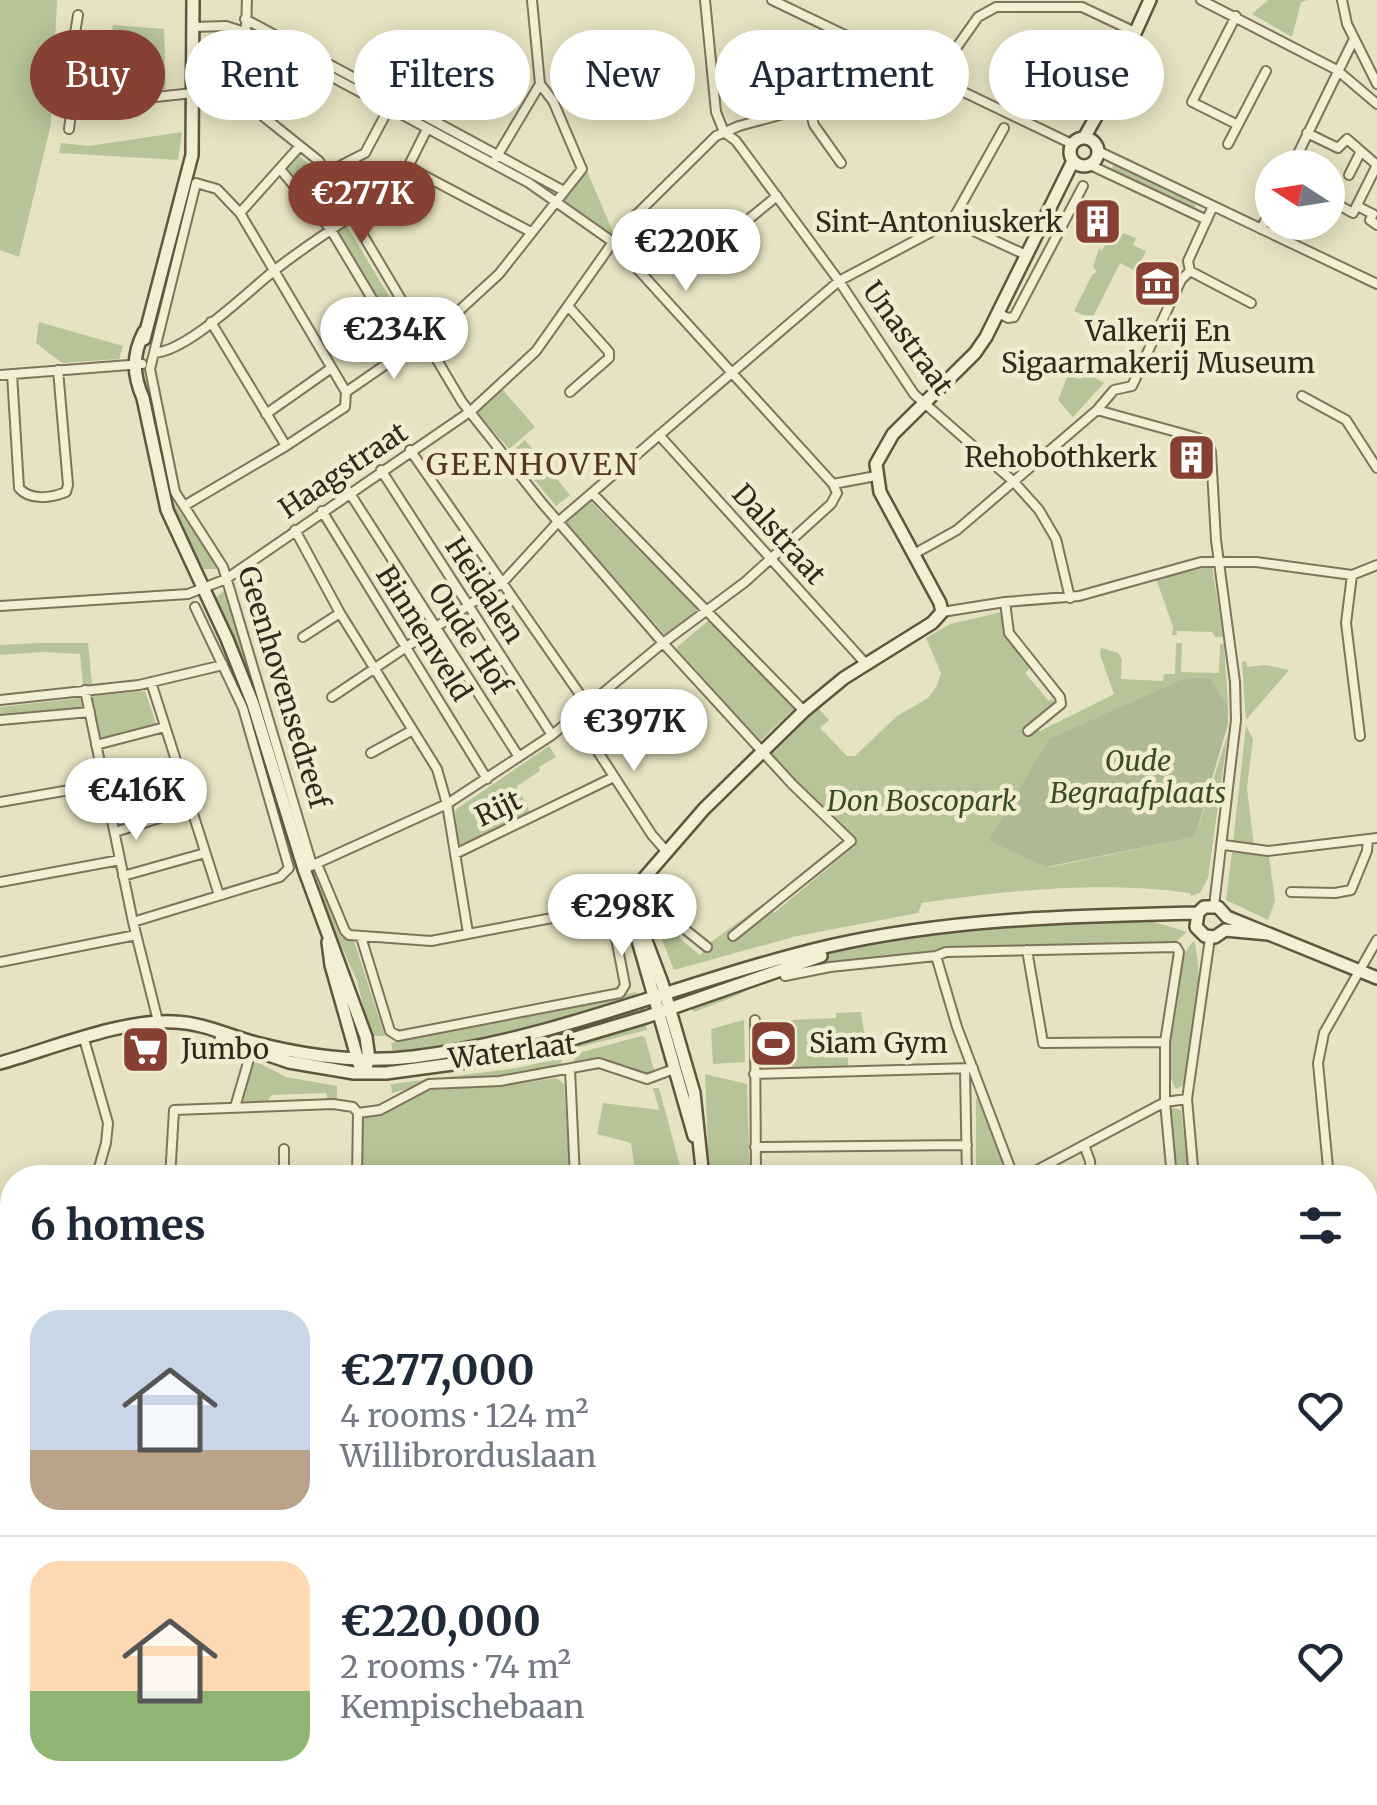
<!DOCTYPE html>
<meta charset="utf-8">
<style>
:root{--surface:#fff;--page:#f2f2f3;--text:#1f2937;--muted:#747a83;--line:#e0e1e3;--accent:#864133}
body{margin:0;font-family:Merriweather,serif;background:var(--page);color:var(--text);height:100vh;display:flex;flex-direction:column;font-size:38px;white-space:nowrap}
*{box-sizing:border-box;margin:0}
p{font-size:32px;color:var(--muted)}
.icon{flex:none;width:55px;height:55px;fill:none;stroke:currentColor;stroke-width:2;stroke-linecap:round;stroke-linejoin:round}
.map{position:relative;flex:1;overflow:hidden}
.details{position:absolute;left:0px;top:1165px;width:1378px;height:640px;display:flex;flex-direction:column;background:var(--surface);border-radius:40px 40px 0 0;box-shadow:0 5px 25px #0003}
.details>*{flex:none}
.hud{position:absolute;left:30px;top:30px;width:1318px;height:90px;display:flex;gap:20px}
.needle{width:65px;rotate:282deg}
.fabs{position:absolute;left:1255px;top:150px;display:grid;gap:20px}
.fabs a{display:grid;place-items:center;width:90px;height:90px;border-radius:50%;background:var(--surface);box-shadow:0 5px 25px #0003;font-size:50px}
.price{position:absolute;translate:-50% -85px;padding:0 22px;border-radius:35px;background:#fff;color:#222;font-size:32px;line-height:65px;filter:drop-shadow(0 2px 5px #0008)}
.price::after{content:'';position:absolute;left:50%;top:60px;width:30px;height:22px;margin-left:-15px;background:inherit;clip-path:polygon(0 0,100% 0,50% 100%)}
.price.active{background:var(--accent);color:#fff}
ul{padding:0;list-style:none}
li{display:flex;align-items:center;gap:30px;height:250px;padding:0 30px}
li+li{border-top:2px solid var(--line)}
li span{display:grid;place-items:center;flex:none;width:280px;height:200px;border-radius:30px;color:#555}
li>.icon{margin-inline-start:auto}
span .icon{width:120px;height:120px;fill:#fffc;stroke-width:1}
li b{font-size:42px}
h2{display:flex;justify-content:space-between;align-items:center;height:120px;padding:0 30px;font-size:42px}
.chip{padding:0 35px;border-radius:45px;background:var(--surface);box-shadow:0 5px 25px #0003;font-size:35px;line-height:90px}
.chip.active{background:var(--accent);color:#fff}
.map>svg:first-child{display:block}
.farmland{fill:#dbdcb0}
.green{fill:#b7c497}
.cemetery{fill:#afb996}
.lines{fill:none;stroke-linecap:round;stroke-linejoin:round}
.street-casing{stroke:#7f745b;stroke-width:12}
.secondary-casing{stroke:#60553f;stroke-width:16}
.street{stroke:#f3efd4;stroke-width:8}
.secondary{stroke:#f3efd4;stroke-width:11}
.labels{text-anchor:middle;stroke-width:9;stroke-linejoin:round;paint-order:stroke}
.poi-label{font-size:28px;fill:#302a1e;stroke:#f0ecd0;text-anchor:end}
.street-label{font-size:28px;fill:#302a1e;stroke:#f0ecd0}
.park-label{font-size:28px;font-style:italic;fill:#3b4a27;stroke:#f0ecd0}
.neighbourhood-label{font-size:30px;letter-spacing:2.5px;fill:#573723;stroke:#f0ecd0}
</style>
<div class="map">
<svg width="1377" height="1805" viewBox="0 0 1377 1805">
<rect width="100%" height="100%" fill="#e7e3c2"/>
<path class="farmland" d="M402 1793H511L512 1805H404Z
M572 1793V1792L667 1793 659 1805H571Z
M677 1793H884L880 1805H669Z"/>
<path class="green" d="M0 0H57L51 124 19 257 0 250Z
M1268 0H1308L1301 2 1292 37 1252 14Z
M113 25 164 29 166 89 102 98Z
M182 132 178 160 59 153 61 143 89 146Z
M298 154 316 171 339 212 328 221 287 174 286 169Z
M1115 162 1198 201 1193 211 1110 172Z
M587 171 613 232 610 234 563 201Z
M345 223 413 336 404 344 336 230Z
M1123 233 1136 238 1133 245 1146 251 1136 271 1120 263 1092 319 1074 311 1092 275 1097 272 1093 267 1099 249 1102 250 1109 237 1118 241Z
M39 322 123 346 119 359 62 363 36 343Z
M1088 374 1104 383 1073 417 1058 400 1068 375 1080 379Z
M503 390 535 427 509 449 477 412Z
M525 440 570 495 556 506 511 452Z
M169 496 219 569H200L172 510Z
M588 499 698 609 666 636 564 520Z
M1212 566 1223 637H1215L1212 632 1176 631 1177 635H1172L1173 627 1156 578Z
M224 591 228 594 260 702H258L213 600Z
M1002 612 1003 633 1030 668 1025 673 1049 701 1053 699 1055 704 1032 724 1040 731 1114 694 1100 655 1101 648 1118 653 1122 659 1121 679 1163 681 1164 674H1175L1176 643H1182L1181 672 1219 673 1220 644H1224L1228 706 1210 678 1188 677 1163 690 989 839 1050 867 1195 837 1228 733 1208 878 1200 893 1191 896 1190 893C1102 881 1009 890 922 903L918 913 797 936 674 970 649 907 683 931 679 938 700 955 711 942 759 907 768 906 774 913 856 845 770 753 818 708 829 720 820 728 847 756H855L897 716 928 698 937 686 941 673 926 638 950 624Z
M709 620 794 709 760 741 676 648Z
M38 643H88L92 684 83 685 80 654 44 652 0 655V645Z
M1246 661 1247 667 1265 665 1289 670 1246 720 1242 662Z
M145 691 156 724 101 741 92 696Z
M80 698 83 708 0 716V707Z
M1246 726 1253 739 1247 788 1254 846 1233 842Z
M549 746 556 757 539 767 540 771 517 786 530 812 458 846 455 810Z
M1232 852 1269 857 1275 901 1268 920 1226 900Z
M313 882 321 885 340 936 354 941 385 1036H371L357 981Z
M1138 921 1154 922 1187 932 1174 943 937 950 830 963 777 974 736 996 694 1012 689 1005C737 987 785 965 834 953 934 928 1035 924 1138 921Z
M1194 941C1206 985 1192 1038 1184 1085L1176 1089C1159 1070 1175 952 1194 941Z
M636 992 638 998 500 1036 393 1053 391 1043Z
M861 1012 865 1037 848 1039V1068L791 1069V1020L836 1018V1013Z
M744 1020 745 1062 713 1064 711 1029Z
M646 1024 647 1030 532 1059 393 1080 392 1077 552 1050Z
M641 1036 645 1037 655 1074C627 1079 611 1055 574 1065L575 1054Z
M561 1058 562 1068 516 1077 433 1082 392 1093 391 1084 517 1068Z
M255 1061 286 1077 337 1086V1100H328L326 1093 272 1095 267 1102H244L242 1096Z
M705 1074 747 1084 750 1177H709Z
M556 1078 564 1084 570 1177H359V1116L419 1091 518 1084Z
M653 1088H659L683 1177H636L631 1143 597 1134 603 1103 659 1110Z
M979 1097 1003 1161 1005 1177H976V1099Z
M1173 1108 1181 1110 1189 1177H1175L1167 1111Z
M0 1541 12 1542V1667L0 1631Z
M0 1650 12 1687 10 1701 12 1700V1792L157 1793 150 1805H0Z
M166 1792 402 1793 404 1805H158Z
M884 1793V1792L1355 1793 1352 1805H880Z"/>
<path class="cemetery" d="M1188 677 1210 678 1228 706V724L1195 837 1046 867 989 840 1049 739Z"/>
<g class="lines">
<defs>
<path id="street" d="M247 0C246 12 248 31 242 42 233 58 214 65 224 85L319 161 462 402 542 503 663 643 792 784 851 841 733 936
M705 0 716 112 724 132 736 141 839 281 914 394 1014 482 1039 510 1056 539 1070 598
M772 0 1072 144
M1201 0 1337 70 1377 104
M1342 0 1347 24 1377 84
M78 15 68 76 72 106 202 92
M1236 16 1192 102 1238 125
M245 19 564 191
M193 27 226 26 254 35 529 183 613 242 833 484 876 476
M941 79 952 54 978 17 996 7H1082L1135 32
M809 107 814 125 841 163
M69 129 72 106
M427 129 408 167 531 232
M1307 133 1338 148 1347 139 1377 165 1353 213 1335 203
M1228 144 1266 71
M1098 151 1377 284
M496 158 540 84
M1090 165 1207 220
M1291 168 1354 39
M280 169 331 230 404 352
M328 172 365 153 389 108
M1349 175 1361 151
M1357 206 1373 214 1370 220 1377 225
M240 213 299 147
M952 221 1026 255
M738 228 777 196
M1261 229 1272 207
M1190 271 1251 303
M568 306 609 352V358L570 392
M998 313 1008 318 1014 317 1083 186
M211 322 286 446
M154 353C188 351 247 292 275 270 299 251 326 233 352 216
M12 374 19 488C30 501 51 498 66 492L68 485 58 370
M0 375 142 364
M346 392 404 352 425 342 499 274 582 169 553 101 540 84 532 0
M1302 396 1346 420 1377 468
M1097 410 1198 438 1208 444 1211 452 1216 540 1235 682 1236 720 1214 906
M266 414 330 369
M659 435 866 664
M410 450 588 706
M381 470 552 735
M349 492 519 757
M592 493 804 711
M184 506 286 446 345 407 346 392
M322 511 487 779
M295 530 340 613 437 769 447 804 468 933
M914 554 957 530 1097 410 1114 390 1132 386 1181 280 1190 271 1188 261 1213 206
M1352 575 1346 623 1360 736
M1005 602 1009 633 1060 697 1061 704 1028 731
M0 606 188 594 226 579 471 411 536 351 613 242 636 215 716 136 739 126 901 82 909 77 914 66
M942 612 1005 602 1079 596 1201 562H1256L1352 575 1377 565
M303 637 340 613
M151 682 219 895
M85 690 133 922 157 1017
M332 697 503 582 558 522 839 281 952 221 1004 128
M0 700 139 685 223 665
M576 718 652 835 666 851
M0 720 90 712
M96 745 165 727
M371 753 411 731
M0 802 104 784 178 766
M115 832 191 808
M1224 845 1268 851 1377 838
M455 854 614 777
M317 864 345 931 349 935 431 941 626 904 651 902 707 947
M312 865 223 567 175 492 150 369 196 183 217 189 240 213 346 392
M311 866 447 804 552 735 663 643 745 582 831 504 837 493 833 484
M123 876 205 853
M0 882 120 860
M1291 892 1335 893 1351 890 1367 851 1368 839
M133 922 280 877 289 868 243 708 195 607
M361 937 390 1031 398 1036 620 993 625 985 610 907
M1027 950 1043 1043 1165 1042
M936 956 957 1027 1014 1178
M0 962 136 935
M785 976 830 967 936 956 946 952 1176 947 1179 952 1165 1042V1102L1172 1178
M755 1020 756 1178
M84 1039 108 1123 106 1143 96 1178
M570 1069 575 1178
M965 1070 967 1178
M754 1074 973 1068
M235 1107 252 1049
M358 1113 380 1110 429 1084 500 1081 599 1063 647 1079 674 1069
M1084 1145 1090 1161 1091 1178
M755 1147 967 1145
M170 1178 174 1110 333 1104 353 1107 358 1113
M284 1178V1149
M357 1178 358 1113
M1022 1178 1165 1102 1187 1099
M1194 1178 1187 1099 1210 938
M1329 1178 1318 1063 1324 1033 1377 940
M0 1271H12
M0 1366H12
M1365 1435H1377
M0 1534H12"/>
<path id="secondary" d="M1070 152a14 14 0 1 1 28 0a14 14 0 1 1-28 0Z
M1084 138 1102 106 1150 0
M144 332C132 355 133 375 143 398L167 510 227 639 253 704 304 869 366 1037 369 1059 364 1073
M144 339 192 155 193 0
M1225 930 1215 937 1205 936 1196 927 1198 913 1204 907H1218L1227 917 1377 978
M1225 930 1268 934
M637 937 694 1136
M328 942 331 965 359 1064
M221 1039 289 1062 354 1073H386L460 1063 572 1039 646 1017 821 956
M0 1063C50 1049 126 1018 175 1022 203 1023 229 1036 256 1043 306 1056 361 1063 413 1057 557 1039 689 979 829 946 951 918 1074 916 1198 913
M703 1178 694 1093 662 983 636 914 639 884 704 809 804 711 844 678 932 623 942 612 940 603 880 492 876 464 893 434 975 353 986 337 1073 161
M1365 1404 1377 1346
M1365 1561 1377 1676
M539 1792V1805
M1368 1805 1377 1757"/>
</defs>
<use href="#street" class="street-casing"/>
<use href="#secondary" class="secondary-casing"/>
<use href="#street" class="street"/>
<use href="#secondary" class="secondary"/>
</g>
<defs>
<symbol id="building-square" viewBox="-11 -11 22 22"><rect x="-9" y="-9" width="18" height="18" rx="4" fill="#864133" stroke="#f0ecd0"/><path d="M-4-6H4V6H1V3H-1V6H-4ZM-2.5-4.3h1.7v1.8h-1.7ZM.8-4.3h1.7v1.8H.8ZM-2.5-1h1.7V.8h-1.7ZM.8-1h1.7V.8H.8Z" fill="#fff"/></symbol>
<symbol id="museum-square" viewBox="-11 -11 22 22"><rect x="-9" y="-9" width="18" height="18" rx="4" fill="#864133" stroke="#f0ecd0"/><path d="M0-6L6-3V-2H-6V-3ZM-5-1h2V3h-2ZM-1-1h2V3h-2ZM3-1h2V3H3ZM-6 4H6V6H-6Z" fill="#fff"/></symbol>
<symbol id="stadium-square" viewBox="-11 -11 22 22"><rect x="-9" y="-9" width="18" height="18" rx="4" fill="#864133" stroke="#f0ecd0"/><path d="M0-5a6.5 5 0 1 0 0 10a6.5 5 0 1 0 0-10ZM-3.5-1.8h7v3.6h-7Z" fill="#fff"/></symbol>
<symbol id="supermarket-square" viewBox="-11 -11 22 22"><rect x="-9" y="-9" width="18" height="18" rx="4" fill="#864133" stroke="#f0ecd0"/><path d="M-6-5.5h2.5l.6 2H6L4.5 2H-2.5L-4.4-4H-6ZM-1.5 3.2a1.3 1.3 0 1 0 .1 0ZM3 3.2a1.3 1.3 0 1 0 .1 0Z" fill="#fff"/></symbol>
</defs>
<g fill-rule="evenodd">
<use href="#building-square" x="1070" y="194" width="55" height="55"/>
<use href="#museum-square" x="1130" y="256" width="55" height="55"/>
<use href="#building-square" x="1164" y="430" width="55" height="55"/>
<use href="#stadium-square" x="746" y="1016" width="55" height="55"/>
<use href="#supermarket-square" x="118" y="1022" width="55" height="55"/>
</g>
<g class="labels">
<g class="poi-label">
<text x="1063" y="232">Sint-Antoniuskerk</text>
<text x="1158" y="341" text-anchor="middle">Valkerij En<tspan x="1158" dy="32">Sigaarmakerij Museum</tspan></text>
<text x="1157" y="467">Rehobothkerk</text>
<text x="809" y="1053" text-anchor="start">Siam Gym</text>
<text x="181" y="1059" text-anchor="start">Jumbo</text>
</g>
<g class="street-label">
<text transform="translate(908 338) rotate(54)" y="10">Unastraat</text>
<text transform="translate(343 470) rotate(-34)" y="10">Haagstraat</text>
<text transform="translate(779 534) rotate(48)" y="10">Dalstraat</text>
<text transform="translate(485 590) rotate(57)" y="10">Heidalen</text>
<text transform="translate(424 633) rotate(58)" y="10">Binnenveld</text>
<text transform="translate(470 638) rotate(57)" y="10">Oude Hof</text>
<text transform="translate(284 687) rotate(73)" y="10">Geenhovensedreef</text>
<text transform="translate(498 808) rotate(-26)" y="10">Rijt</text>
<text transform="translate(512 1051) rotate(-7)" y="10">Waterlaat</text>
</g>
<g class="park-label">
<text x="1138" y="771">Oude<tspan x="1138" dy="32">Begraafplaats</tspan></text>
<text x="922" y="811">Don Boscopark</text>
</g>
<g class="neighbourhood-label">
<text x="533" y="475">GEENHOVEN</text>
</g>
</g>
</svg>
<div class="fabs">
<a><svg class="needle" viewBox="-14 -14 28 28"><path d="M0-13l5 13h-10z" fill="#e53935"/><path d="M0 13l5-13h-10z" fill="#747a83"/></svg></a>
</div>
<b class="price active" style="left:362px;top:246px">€277K</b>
<b class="price" style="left:686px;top:294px">€220K</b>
<b class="price" style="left:394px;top:382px">€234K</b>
<b class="price" style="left:634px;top:774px">€397K</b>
<b class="price" style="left:136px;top:843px">€416K</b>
<b class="price" style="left:622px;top:959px">€298K</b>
<div class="hud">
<a class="chip active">Buy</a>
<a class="chip">Rent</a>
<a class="chip">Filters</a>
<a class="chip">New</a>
<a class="chip">Apartment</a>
<a class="chip">House</a>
</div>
<section class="details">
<h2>6 homes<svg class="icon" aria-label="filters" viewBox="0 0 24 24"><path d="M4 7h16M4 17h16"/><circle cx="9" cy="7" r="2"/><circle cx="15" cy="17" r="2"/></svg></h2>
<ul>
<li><span style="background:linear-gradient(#c9d6e8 70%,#b9a48a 0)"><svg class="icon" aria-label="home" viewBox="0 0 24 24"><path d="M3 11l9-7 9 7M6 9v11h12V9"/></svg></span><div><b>€277,000</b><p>4 rooms · 124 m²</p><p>Willibrorduslaan</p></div><svg class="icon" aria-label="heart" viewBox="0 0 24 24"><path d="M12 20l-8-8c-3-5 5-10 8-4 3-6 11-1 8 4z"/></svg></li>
<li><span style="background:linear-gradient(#ffd9b3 65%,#8fb573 0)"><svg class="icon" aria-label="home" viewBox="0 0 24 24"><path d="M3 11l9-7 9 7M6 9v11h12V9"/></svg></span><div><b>€220,000</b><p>2 rooms · 74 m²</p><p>Kempischebaan</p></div><svg class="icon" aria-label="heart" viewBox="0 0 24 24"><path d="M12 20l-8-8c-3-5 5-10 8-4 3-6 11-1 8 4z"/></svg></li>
</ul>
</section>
</div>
